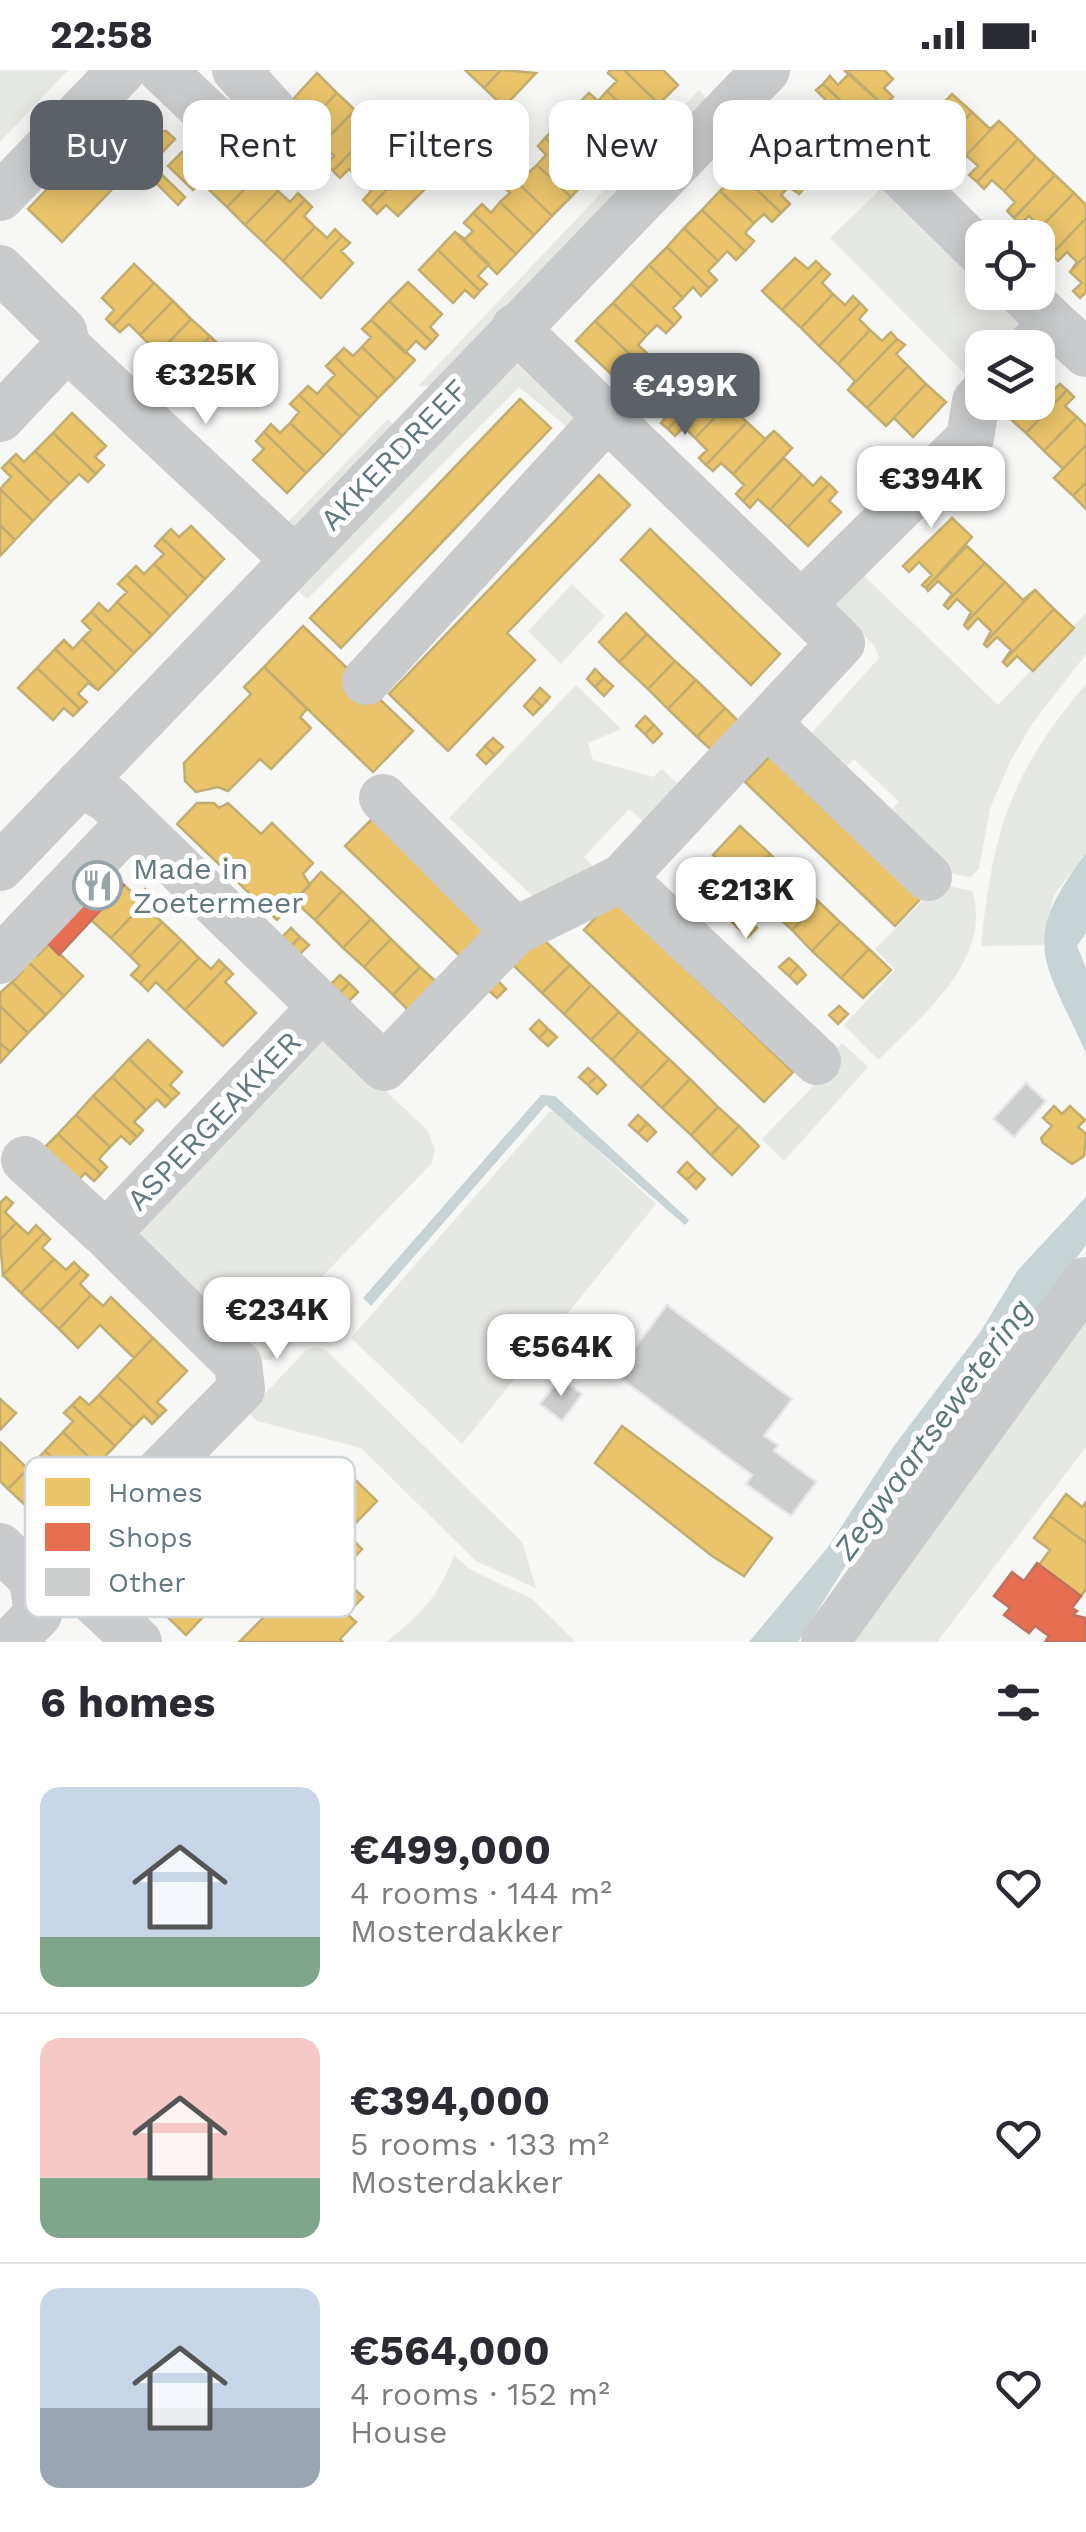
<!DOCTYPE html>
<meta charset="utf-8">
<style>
:root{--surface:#fff;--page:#f2f2f3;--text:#2b2b33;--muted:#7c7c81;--line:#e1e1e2;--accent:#5c6168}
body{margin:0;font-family:"Work Sans",sans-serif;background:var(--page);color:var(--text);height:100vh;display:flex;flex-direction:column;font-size:38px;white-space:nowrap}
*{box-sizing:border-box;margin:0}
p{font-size:32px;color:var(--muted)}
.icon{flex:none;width:55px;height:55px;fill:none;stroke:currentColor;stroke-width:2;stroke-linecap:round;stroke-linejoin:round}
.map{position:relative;height:1572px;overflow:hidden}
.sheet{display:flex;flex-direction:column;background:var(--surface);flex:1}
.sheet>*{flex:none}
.banner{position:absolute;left:30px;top:30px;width:1028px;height:90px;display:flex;gap:20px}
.controls{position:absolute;left:965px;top:150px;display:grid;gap:20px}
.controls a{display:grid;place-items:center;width:90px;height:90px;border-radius:20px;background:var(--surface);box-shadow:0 5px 25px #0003;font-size:50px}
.price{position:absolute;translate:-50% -85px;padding:0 22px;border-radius:20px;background:#fff;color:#222;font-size:32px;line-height:65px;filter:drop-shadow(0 2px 5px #0008)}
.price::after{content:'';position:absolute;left:50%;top:60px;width:30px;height:22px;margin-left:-15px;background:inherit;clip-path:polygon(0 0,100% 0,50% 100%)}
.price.selected{background:var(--accent);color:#fff}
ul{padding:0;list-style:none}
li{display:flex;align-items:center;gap:30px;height:250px;padding:0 40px}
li+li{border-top:2px solid var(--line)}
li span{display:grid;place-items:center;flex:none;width:280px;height:200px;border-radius:20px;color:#555}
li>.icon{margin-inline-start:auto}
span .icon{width:120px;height:120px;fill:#fffc;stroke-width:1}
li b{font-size:42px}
h2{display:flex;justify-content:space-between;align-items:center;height:120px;padding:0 40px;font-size:42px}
.pill{padding:0 35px;border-radius:20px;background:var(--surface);box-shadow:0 5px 25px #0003;font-size:35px;line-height:90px}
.pill.selected{background:var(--accent);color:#fff}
.status{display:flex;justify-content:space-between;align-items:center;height:70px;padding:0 50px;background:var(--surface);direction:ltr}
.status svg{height:28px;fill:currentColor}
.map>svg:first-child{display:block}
.green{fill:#e6e8e3}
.water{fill:#c7d3d4}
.homes{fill:#e9c46a;stroke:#c1ad70;stroke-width:2.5}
.shops{fill:#e76f51;stroke:#bf725f;stroke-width:2.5}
.building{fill:#cccece;stroke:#e6e6e6;stroke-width:2.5}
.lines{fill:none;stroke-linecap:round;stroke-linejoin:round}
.minor{stroke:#c9cbcc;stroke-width:48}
.labels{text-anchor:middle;stroke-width:10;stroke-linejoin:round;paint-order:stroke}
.street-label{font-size:30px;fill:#63787f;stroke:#fff}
.poi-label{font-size:30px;fill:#63787f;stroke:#fff;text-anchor:start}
.water-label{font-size:32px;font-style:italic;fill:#5e777a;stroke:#fff}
.key{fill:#fff;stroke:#d0d6d9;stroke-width:2.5}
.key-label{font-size:28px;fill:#63787f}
</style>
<div class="status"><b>22:58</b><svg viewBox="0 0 49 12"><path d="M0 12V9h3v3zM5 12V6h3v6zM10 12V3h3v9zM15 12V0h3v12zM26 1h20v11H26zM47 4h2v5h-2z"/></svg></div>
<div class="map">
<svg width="1086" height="1572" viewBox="0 0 1086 1572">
<rect width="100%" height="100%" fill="#f7f7f6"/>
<path class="green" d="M0 0H68L0 72Z
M699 20 709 30 439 316H418Z
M888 112 982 208V222L997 223 1024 249 996 277 982 278V291L967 306 830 168Z
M510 288 579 351 571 360 519 317 307 529 292 515Z
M388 349 400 360 296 464 286 454Z
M859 501 998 635 1086 543V584L1032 654 1010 692 990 738 979 799 970 807 944 802 886 745 899 732 854 689 841 702 807 668 879 588 874 575 828 532Z
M572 514 605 546 561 594 528 561Z
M1086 614V783L1054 825 1043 875 981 876C993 760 1010 704 1086 614Z
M576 615 621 659 588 673 593 690 653 707 662 699 679 715 646 753 629 739 584 787 597 801 539 832 449 748Z
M939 814 972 821C994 889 920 948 878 990L844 955 895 900 875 879Z
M321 959 427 1060 435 1079 432 1093 307 1222V1262L270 1290 260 1289 141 1169V1154Z
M842 973 868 997 784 1091 762 1069 827 1002 821 996Z
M549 1042H556L656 1134 462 1374 351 1268Z
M1086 1244V1377L937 1572H852Z
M317 1277 326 1280 522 1472 536 1518 476 1491 361 1378 257 1351 248 1342 306 1280Z
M454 1485 469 1499 532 1529 576 1572H386C419 1546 440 1526 454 1485Z"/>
<path class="water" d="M1086 783V863L1077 876 1086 898V983C1044 889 1018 873 1086 783Z
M541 1025 555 1026 689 1150 685 1155 546 1035 371 1236 363 1228Z
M1086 1127V1175L865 1484 846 1495 798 1572H749L828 1477 894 1376 981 1261 1018 1200Z"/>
<path class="homes" d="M465 0H501L484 18Z
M501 0 536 3 504 37 484 18Z
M610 0H624L659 34 641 54 607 21 617 11 608 3Z
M624 0H663L678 15 659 34Z
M844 0 884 36 866 55 823 14 830 6 838 15 849 4Z
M846 0H884L893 9 884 18 893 27 884 36Z
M317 3 337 23 296 65 289 59 297 50 285 38Z
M823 14 866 55 847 74 813 42 825 29 816 20Z
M607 21 641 54 624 72 581 31 589 23 598 31Z
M337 23 355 40 322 74 311 63 303 72 296 65Z
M952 24 972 42 931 85 924 78 932 69 920 58Z
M581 31 624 72 606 90 572 58 582 47 573 39Z
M355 40 374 58 333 101 326 94 334 86 322 74Z
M972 42 990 59 999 51 958 94 946 83 938 92 931 85Z
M999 51 1018 69 977 112 969 105 978 96 967 86 958 94Z
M802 53 836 86 817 105 774 64 781 58 790 66Z
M374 58 393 76 360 110 349 99 340 108 333 101Z
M572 58 606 90 588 109 545 68 553 60 562 68Z
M166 61 175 69 148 97 140 90 62 172 28 139 98 66Z
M774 64 817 105 799 124 757 83 766 91 776 80 767 72Z
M545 68 588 109 571 127 537 95 546 85 538 76Z
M1018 69 1036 87 1004 121 992 110 984 119 977 112Z
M393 76 411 94 370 137 363 130 371 121 360 110Z
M182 82 207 105 193 120 168 96Z
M757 83 799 124 789 117 781 125 790 134 781 143 739 102Z
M240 85 261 88 268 95 227 137 207 118Z
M1036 87 1055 105 1014 148 1007 141 1015 132 1004 121Z
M411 94 431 113 398 146 386 135 377 144 370 137Z
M268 95 275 101 266 110 278 121 245 155 227 137Z
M537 95 571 127 552 146 510 105 519 96 527 104Z
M739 102 781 143 772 152 764 144 754 153 720 121Z
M161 104 185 127 178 135 154 111Z
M510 105 552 146 534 165 500 132 510 123 501 114Z
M1055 105 1074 123 1041 157 1029 146 1021 154 1014 148Z
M278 121 290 132 298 123 305 130 264 173 245 155Z
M720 121 754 153 745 163 754 171 745 181 702 140Z
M1074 123 1086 135V148L1052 184 1045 177 1053 168 1041 157Z
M305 130 312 137 304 146 315 157 283 191 264 173Z
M500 132 534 165 516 184 473 143 482 134 491 143Z
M702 140 745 181 736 190 727 181 718 191 684 158Z
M473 143 516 184 497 204 455 162 465 169 473 161 464 153Z
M1086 148V185L1070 202 1077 192 1067 182 1058 191 1052 184Z
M315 157 327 168 335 159 342 166 301 209 283 191Z
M684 158 718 191 708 201 717 210 709 218 667 177Z
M455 162 489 194 478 206 487 214 480 221 438 180Z
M342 166 350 173 341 181 353 193 321 228 301 209Z
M667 177 709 218 701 226 693 217 683 228 649 195Z
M438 180 480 221 474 228 465 220 453 233 419 200Z
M1086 185V222L1080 228 1073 221 1082 213 1070 202Z
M795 188 808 199 816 191 823 198 782 240 762 221Z
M134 194 154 213 113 256 106 249 114 240 102 228Z
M649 195 683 228 673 238 681 247 674 255 631 214Z
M823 198 830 204 822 213 833 224 801 258 782 240Z
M408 212 442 244 430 257 438 265 432 272 389 231Z
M154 213 173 231 140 265 129 254 120 262 113 256Z
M631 214 674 255 666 263 657 255 647 265 613 233Z
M833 224 845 235 853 226 860 233 819 276 801 258Z
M173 231 191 249 150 292 143 285 151 276 140 265Z
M389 231 432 272 425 279 416 271 405 283 371 250Z
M613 233 647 265 638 275 647 283 638 292 595 251Z
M860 233 867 240 859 249 870 260 838 294 819 276Z
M191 249 210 266 177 301 166 289 157 298 150 292Z
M371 250 415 290 396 310 362 277 371 267 362 259Z
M595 251 638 292 629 301 620 293 611 304 576 271Z
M870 260 882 271 891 262 897 269 848 320 855 311 838 294Z
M210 266 228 284 188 327 181 320 189 312 177 301Z
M897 269 905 275 896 284 908 296 867 338 848 320Z
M362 277 396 310 378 328 335 287 344 278 353 286Z
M228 284 248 304 216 337 203 325 194 334 188 327Z
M335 287 378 328 360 347 326 314 335 305 326 296Z
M908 296 926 314 886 356 867 338Z
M690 297 709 316 668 359 661 353 669 343 657 332Z
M1039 310 1051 322 1060 314 1067 320 1026 363 1006 345 1018 332H1038Z
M326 314 360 347 342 366 299 325 308 316 317 324Z
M926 314 946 332 913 367 894 348 886 356Z
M709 316 728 334 695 368 684 357 675 366 668 359Z
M1067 320 1074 327 1065 336 1077 347 1044 381 1026 363Z
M299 325 342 366 324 385 290 353 299 342 290 334Z
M520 329 551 358 341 578 310 548Z
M728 334 747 352 706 395 699 388 707 380 695 368Z
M72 343 106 376 95 387 104 395 96 404 53 363Z
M1077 347 1086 356V375L1063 399 1044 381Z
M747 352 765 369 774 361 733 404 721 393 713 401 706 395Z
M290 353 324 385 306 403 264 362 271 354 280 363Z
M774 361 792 378 743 431 736 424 744 415 733 404Z
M264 362 306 403 287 423 253 390 264 379 256 371Z
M53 363 96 404 88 412 79 404 69 414 35 381Z
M1086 375V412L1073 426 1054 408Z
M872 378 887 393 880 401 864 387Z
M35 381 69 414 51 432 9 391 16 384 24 392Z
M784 388 802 405 770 440 758 429 750 438 743 431Z
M9 391 51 432 33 451 0 419 11 407 2 398Z
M599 405 630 435 507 563 535 590 448 681 389 624Z
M802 405 813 416 821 407 829 414 788 457 770 440Z
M1086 412V439L1073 426Z
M829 414 837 422 829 431 841 442 808 476 788 457Z
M0 419 33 451 15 470 0 455Z
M952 448 972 467 926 518 922 515 932 505 919 492 909 502 903 496Z
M0 455 15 470 0 486Z
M191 456 224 489 205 509 162 468 171 459 179 467Z
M650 459 780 584 751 615 621 490Z
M162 468 205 509 188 527 154 494 164 484 155 476Z
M967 476 985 493 944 535 952 524 938 511 928 521 926 518Z
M985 493 1005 512 964 555 971 542 957 529 948 539 944 535Z
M154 494 188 527 170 546 127 505 136 496 144 504Z
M127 505 170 546 152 565 117 532 127 522 118 514Z
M1005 512 1023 530 1035 520 984 574 991 561 978 548 968 559 964 555Z
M1035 520 1054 539 1003 592 1011 580 997 567 987 577 984 574Z
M117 532 152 565 134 583 91 542 99 533 108 542Z
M1054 539 1074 558 1033 601 1017 586 1007 596 1003 592Z
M91 542 134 583 116 602 82 569 91 560 82 551Z
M626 543 647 564 619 592 599 572Z
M303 556 413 661 373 702 264 597Z
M647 564 675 591 648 619 619 592Z
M82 569 116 602 98 620 55 579 64 570 73 579Z
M55 579 98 620 88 613 78 624 87 632 80 639 37 598Z
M675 591 696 610 668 639 648 619Z
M264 597 307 639 300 647 311 658 271 699 260 689 228 721 218 717 196 722 185 711 184 693 251 624 244 617Z
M37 598 80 639 73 646 64 638 53 650 18 618Z
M595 599 604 608 595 617 587 609Z
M604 608 613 616 604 626 595 617Z
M696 610 725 638 697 667 668 639Z
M540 618 550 627 542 636 532 627Z
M532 627 542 636 533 645 524 636Z
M725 638 746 659 719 687 697 667Z
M645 646 654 655 645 664 636 656Z
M654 655 662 664 653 673 645 664Z
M493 668 503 677 495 685 485 676Z
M485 676 495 685 486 694 477 685Z
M774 682 924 825 895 856 745 712Z
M197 733H214L219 738 228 733 261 764 272 753 313 793 303 804 310 815 277 850 177 754Z
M375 746 495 861 466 892 345 776Z
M740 756 770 784 742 814 713 785Z
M770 784 791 805 763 833 742 814Z
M698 801 707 809 698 819 689 810Z
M321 802 342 821 315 850 294 831Z
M791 805 819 832 792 860 763 833Z
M124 815 137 827 145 819 152 825 111 868 91 850Z
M342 821 371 849 343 878 315 850Z
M152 825 159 832 150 841 162 852 130 886 111 868Z
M613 829 793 1002 764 1032 584 860Z
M819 832 840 852 812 881 792 860Z
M739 840 748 849 739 859 730 850Z
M371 849 391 869 364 897 343 878Z
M748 849 757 858 748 867 739 859Z
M162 852 181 870 140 913 131 905 140 896 130 886Z
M840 852 869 879 841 908 812 881Z
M291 858 300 867 291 876 282 867Z
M40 865 83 906 64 926 21 885 28 878 37 886 48 875Z
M540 866 570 895 542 923 513 895Z
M300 867 309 875 300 884 291 876Z
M391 869 420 897 393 925 364 897Z
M181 870 199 888 166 922 156 912 148 921 140 913Z
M869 879 891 900 863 928 841 908Z
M21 885 64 926 46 945 12 912 23 901 14 892Z
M199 888 211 899 219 890 226 897 185 940 166 922Z
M789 888 798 896 789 906 779 897Z
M570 895 591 915 564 944 542 923Z
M798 896 806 905 797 914 789 906Z
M226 897 233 904 225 912 256 943 223 976 185 940Z
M420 897 442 917 414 946 393 925Z
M340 905 349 913 340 923 331 914Z
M497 910 506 919 497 928 488 920Z
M12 912 46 945 28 963 0 936V923Z
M349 913 358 922 349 931 340 923Z
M591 915 619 942 591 970 564 944Z
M0 936 28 963 10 982 0 973Z
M839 936 848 944 838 954 829 945Z
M619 942 639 961 612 990 591 970Z
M539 950 548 959 539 968 530 959Z
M548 959 557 967 548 976 539 968Z
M639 961 669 989 641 1018 612 990Z
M148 970 182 1002 170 1015 179 1023 172 1030 129 989Z
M0 973 10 982 0 993Z
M129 989 172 1030 165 1037 157 1029 146 1040 112 1007Z
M669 989 690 1009 662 1038 641 1018Z
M588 998 597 1006 588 1015 579 1007Z
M597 1006 606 1015 597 1024 588 1015Z
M112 1007 146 1040 134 1052 143 1060 137 1067 93 1026Z
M690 1009 718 1037 691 1065 662 1038Z
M93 1026 137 1067 130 1074 121 1066 110 1077 76 1045Z
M1054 1036 1062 1044 1070 1036 1085 1050 1078 1057 1086 1064 1084 1086 1072 1094 1043 1073 1041 1068 1052 1056 1043 1048Z
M718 1037 739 1056 711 1085 691 1065Z
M76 1045 110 1077 99 1089 107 1097 101 1104 58 1064Z
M638 1045 647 1053 638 1063 629 1055Z
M647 1053 656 1062 647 1071 638 1063Z
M739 1056 759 1076 732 1105 711 1085Z
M58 1064 101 1104 94 1111 85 1103 73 1116 39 1083Z
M687 1092 696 1101 687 1110 678 1102Z
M696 1101 705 1109 696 1119 687 1110Z
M6 1127 13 1133 5 1142 16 1153 0 1170V1133Z
M16 1153 28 1164 36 1155 44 1163 3 1205 0 1170Z
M44 1163 50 1169 42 1178 54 1189 21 1223 3 1205Z
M54 1189 66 1200 74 1192 81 1199 40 1241 21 1223Z
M81 1199 88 1205 80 1214 91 1225 59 1259 40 1241Z
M91 1225 103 1236 111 1227 153 1268 134 1288 100 1255 78 1278 59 1259Z
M153 1268 187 1301 157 1332 166 1340 159 1347 117 1306Z
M117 1306 159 1347 152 1354 144 1346 133 1357 99 1325Z
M99 1325 133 1357 115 1376 72 1335 80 1327 89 1335Z
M0 1329 16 1343 0 1360Z
M72 1335 115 1376 97 1395 63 1362 73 1351 64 1343Z
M622 1356 772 1468 744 1506 712 1486 595 1393Z
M63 1362 97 1395 86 1406 95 1415 88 1422 45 1381Z
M0 1372 28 1399 8 1419 0 1411Z
M45 1381 88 1422 81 1428 72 1420 42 1451 8 1419Z
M303 1391 328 1415 343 1398 377 1431 346 1463 362 1479 331 1512 338 1519 346 1511 363 1527 347 1544 356 1552 340 1569 343 1572H239L281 1530 232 1483 201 1516 167 1484 222 1426 214 1418 239 1392 271 1424Z
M1066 1424 1082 1437 1086 1432V1473L1050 1446Z
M1050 1446 1086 1473V1519L1081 1526 1039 1495 1050 1480 1034 1468Z
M169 1515 203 1547 186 1565 152 1532Z"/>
<path class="shops" d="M105 798 124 815 59 885 40 865Z
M1037 1493 1081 1526 1072 1538 1077 1541 1073 1545 1086 1548V1572H1045L1049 1566 1035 1556 1029 1563 1004 1545 1010 1538 994 1526 1012 1502 1024 1511Z"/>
<path class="building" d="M1026 1013 1046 1031 1014 1067 993 1049Z
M667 1235 792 1329 764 1366 778 1375 774 1381 816 1412 791 1446 746 1414 752 1405 615 1304Z
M560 1308 582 1324 562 1351 540 1334Z"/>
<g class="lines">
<path class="minor" d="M162 0 242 76
M236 0 273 41
M888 91 982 184
M0 127 122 0
M0 199 63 261 67 277
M1021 222 1053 253
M67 277 294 489
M1029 278 1053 253 1086 283
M0 348 67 277
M802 534 970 368 976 331 982 324
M366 611 607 347
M767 653 928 807
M80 713 108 729 384 997 515 861 622 808 841 573 515 258
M383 728 515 861
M0 797 766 0
M622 808 817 991
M0 890 131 752
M25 1090 106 1164
M0 1477 33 1509 62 1501 241 1319 238 1294 106 1164 322 937
M62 1501 138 1572
M11 1572 38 1544 33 1509
M825 1572 1086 1211"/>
</g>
<defs>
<symbol id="restaurant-ring" viewBox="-11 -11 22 22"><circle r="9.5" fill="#fff" stroke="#97a4a9" stroke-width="1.5"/><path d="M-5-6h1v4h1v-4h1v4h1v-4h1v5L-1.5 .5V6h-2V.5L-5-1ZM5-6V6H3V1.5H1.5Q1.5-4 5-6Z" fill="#97a4a9"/></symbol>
</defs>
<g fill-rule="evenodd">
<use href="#restaurant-ring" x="70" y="788" width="55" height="55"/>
</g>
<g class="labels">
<g class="street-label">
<text transform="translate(394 385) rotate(-46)" y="10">AKKERDREEF</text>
<text transform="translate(214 1051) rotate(-46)" y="10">ASPERGEAKKER</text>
</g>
<g class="poi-label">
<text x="133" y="809">Made in<tspan x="133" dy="34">Zoetermeer</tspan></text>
</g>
<g class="water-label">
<text transform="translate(933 1359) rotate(-54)" y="11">Zegwaartsewetering</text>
</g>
</g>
<rect x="25" y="1387" width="330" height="160" rx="15" class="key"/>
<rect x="45" y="1408" width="45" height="28" fill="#e9c46a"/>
<rect x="45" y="1453" width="45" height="28" fill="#e76f51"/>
<rect x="45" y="1498" width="45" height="28" fill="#cccece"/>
<g class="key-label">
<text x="108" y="1432">Homes</text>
<text x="108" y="1477">Shops</text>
<text x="108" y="1522">Other</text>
</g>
</svg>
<div class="controls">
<a><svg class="icon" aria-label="locate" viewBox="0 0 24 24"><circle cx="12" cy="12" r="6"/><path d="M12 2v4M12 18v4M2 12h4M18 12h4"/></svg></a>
<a><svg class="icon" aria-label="layers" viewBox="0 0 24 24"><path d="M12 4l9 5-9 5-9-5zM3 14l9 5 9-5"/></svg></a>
</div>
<b class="price" style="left:206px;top:357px">€325K</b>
<b class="price selected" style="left:685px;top:368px">€499K</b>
<b class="price" style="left:931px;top:461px">€394K</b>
<b class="price" style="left:746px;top:872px">€213K</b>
<b class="price" style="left:277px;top:1292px">€234K</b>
<b class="price" style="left:561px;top:1329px">€564K</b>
<div class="banner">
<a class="pill selected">Buy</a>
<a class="pill">Rent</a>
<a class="pill">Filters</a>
<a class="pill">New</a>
<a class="pill">Apartment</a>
</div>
</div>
<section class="sheet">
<h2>6 homes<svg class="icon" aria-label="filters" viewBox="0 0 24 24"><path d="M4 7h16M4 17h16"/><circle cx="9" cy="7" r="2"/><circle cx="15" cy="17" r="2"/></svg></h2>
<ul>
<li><span style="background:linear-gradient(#c9d6e8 75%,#7fa58c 0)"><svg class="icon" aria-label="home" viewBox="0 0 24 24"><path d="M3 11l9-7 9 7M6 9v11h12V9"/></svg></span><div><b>€499,000</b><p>4 rooms · 144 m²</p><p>Mosterdakker</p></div><svg class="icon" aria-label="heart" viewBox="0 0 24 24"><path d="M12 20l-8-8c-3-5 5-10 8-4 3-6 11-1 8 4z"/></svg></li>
<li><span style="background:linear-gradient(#f6c9c9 70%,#7fa58c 0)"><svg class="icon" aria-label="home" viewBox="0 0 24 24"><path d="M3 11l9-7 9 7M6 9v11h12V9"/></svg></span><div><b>€394,000</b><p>5 rooms · 133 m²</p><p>Mosterdakker</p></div><svg class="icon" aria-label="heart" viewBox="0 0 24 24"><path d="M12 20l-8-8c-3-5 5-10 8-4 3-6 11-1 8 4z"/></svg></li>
<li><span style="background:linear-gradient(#c9d6e8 60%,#9aa5b1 0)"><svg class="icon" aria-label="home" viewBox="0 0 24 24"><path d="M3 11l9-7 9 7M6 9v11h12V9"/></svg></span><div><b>€564,000</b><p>4 rooms · 152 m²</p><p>House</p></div><svg class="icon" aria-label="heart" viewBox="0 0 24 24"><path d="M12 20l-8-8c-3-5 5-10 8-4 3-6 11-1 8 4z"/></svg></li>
</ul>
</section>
